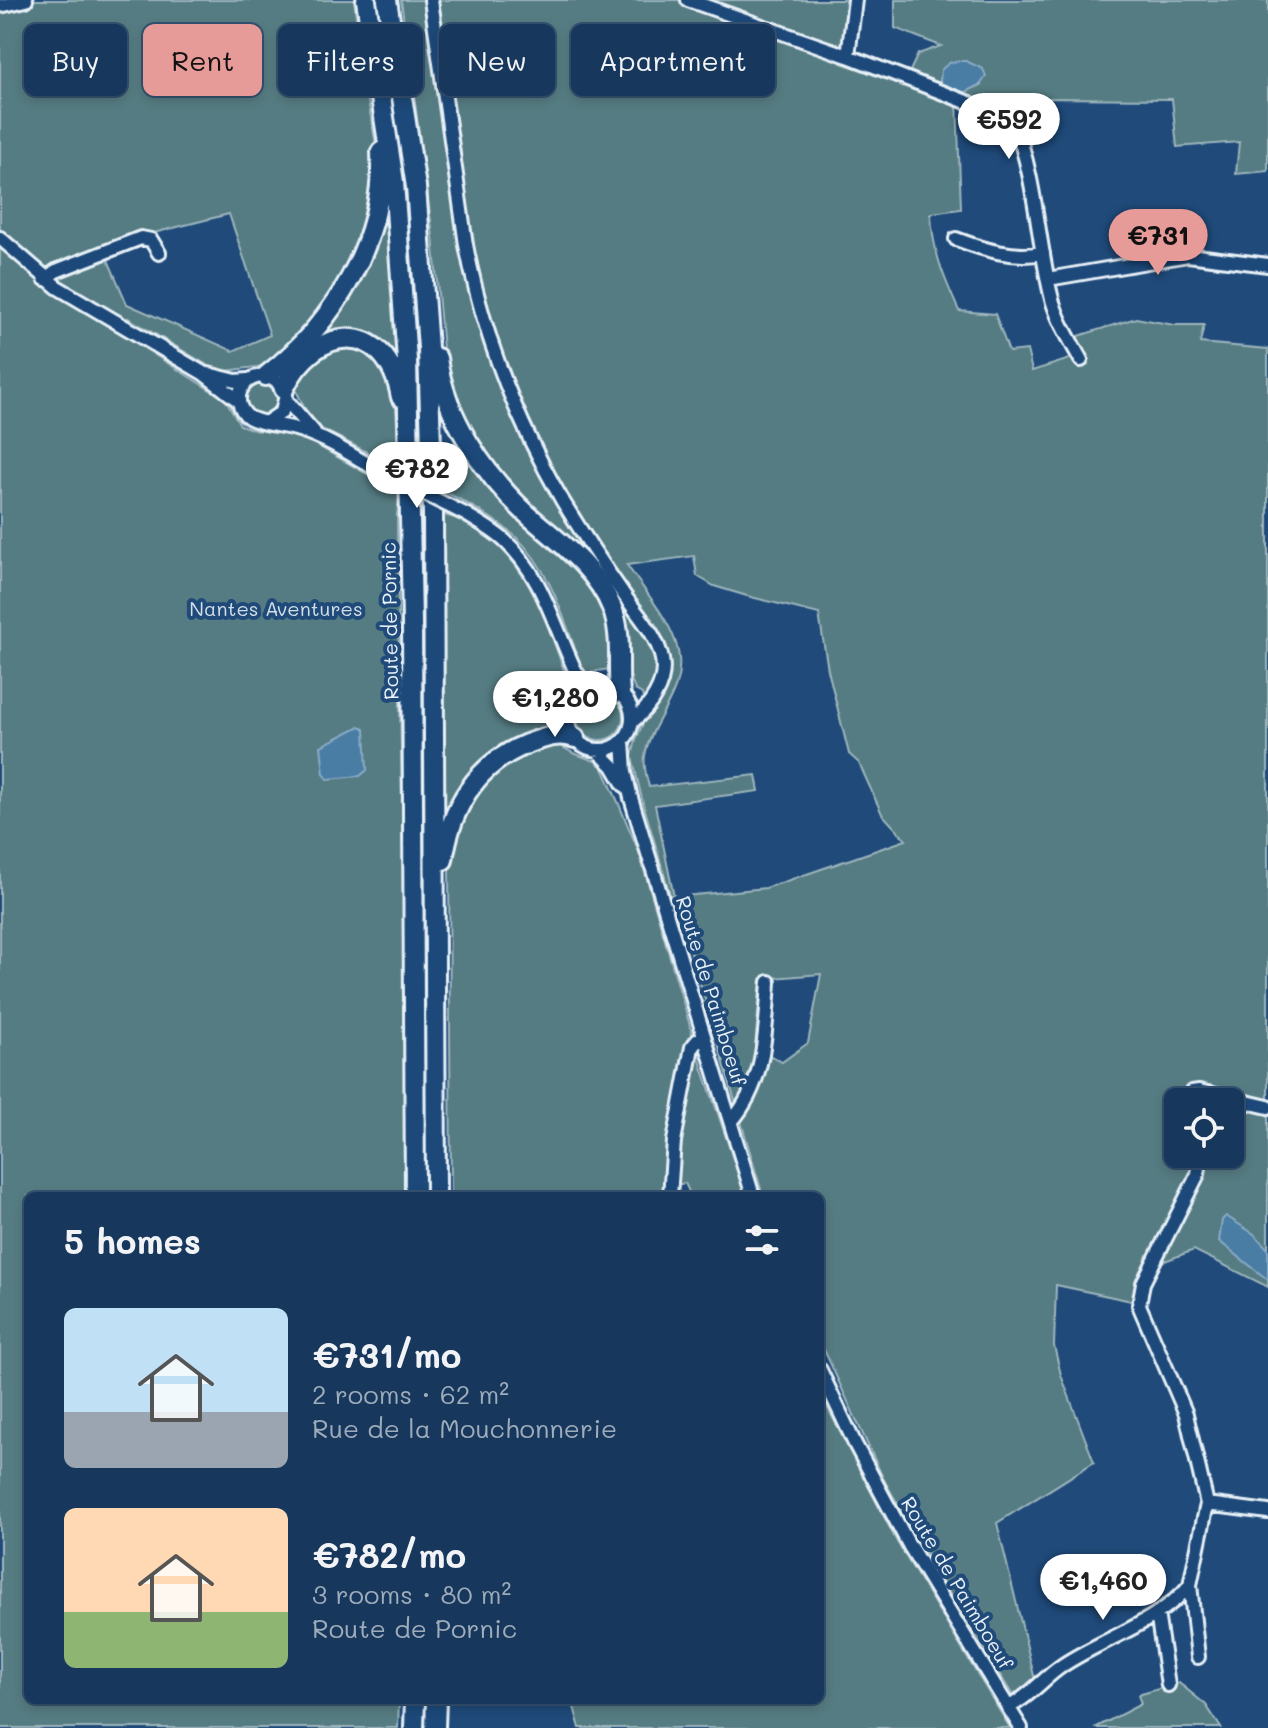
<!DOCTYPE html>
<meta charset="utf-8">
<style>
:root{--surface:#17385c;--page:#244365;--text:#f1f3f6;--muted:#9eacbb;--line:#365272;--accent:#e69b98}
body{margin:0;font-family:Mali,sans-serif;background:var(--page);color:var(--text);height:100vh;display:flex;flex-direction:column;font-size:30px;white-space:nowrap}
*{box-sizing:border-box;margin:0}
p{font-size:26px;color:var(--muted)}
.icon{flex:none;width:44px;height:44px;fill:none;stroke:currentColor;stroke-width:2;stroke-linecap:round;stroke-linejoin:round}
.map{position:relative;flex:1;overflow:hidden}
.details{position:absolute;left:24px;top:1192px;width:800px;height:512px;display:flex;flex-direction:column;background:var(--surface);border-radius:12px;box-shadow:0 4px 12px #0003,0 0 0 2px var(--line)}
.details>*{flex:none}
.banner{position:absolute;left:24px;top:24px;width:800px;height:72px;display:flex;gap:16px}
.tools{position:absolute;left:1164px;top:1088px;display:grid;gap:16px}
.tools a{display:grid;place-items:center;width:80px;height:80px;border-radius:12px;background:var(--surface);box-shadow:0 4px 12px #0003,0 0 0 2px var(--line);font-size:40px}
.price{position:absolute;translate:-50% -68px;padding:0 18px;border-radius:28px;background:#fff;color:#222;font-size:26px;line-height:52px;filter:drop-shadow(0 2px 4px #0008)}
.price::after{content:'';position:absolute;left:50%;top:48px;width:24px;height:18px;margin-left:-12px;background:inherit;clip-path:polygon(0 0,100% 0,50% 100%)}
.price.current{background:var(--accent);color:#111}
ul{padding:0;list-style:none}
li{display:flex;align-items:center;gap:24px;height:200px;padding:0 40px}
li span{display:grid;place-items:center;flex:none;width:224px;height:160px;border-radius:12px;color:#555}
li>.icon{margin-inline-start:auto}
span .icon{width:96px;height:96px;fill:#fffc;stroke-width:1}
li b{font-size:34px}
h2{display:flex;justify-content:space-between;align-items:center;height:96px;padding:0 40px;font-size:34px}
.chip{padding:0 28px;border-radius:12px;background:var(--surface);box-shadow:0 4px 12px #0003,0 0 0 2px var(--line);font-size:28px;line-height:72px}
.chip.current{background:var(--accent);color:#111}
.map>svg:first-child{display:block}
.green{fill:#547b82;stroke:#9eb6bd;stroke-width:2;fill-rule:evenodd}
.water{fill:#4a7da4;stroke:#89abc6;stroke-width:2}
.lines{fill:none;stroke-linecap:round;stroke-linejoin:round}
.minor-casing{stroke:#e8f1f8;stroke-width:18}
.highway-casing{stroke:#e8f1f8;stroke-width:24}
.minor{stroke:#1f4a7a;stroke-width:12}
.highway{stroke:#1f4a7a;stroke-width:18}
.minor-bridge-casing{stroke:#e8f1f8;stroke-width:18;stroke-linecap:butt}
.minor-bridge{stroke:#1f4a7a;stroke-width:12}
.labels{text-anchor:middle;stroke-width:8;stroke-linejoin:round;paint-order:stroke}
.park-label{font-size:20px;fill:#d2dfe6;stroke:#1f4a7a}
.street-label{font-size:20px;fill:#e8f1f8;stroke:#1f4a7a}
</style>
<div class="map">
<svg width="1268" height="1728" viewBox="0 0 1268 1728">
<rect width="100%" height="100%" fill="#1f4a7a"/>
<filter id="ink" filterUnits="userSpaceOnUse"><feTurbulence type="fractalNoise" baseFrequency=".0125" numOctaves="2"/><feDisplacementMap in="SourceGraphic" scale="16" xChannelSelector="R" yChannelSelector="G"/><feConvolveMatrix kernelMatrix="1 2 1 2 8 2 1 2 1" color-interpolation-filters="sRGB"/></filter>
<g filter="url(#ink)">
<path class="green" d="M0 0H354L364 79 389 216 399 351 379 366C402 386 396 439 398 468L320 428 304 407 294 386 263 366 219 372 128 318 120 333 226 400 240 425 257 431 281 425 400 493 397 514C399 742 409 969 405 1196H28V1700H399L398 1728H0ZM229 214 270 335 233 351 127 304 102 246Z
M401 0H846L841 63 957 101 961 209 931 213C932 250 944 278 959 311L995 314 1009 352 1027 350 1032 371 1083 355 1075 337 1136 318 1174 325H1204L1200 343 1268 349V1287L1194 1250 1165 1261 1147 1255 1132 1301 1056 1285 1054 1346 1061 1375 1094 1462 997 1523 1035 1680 1015 1699 941 1580 883 1478 820 1341V1196H763L675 898 670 894 643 803 632 757 636 739 647 715 642 694 635 690 630 676 610 669 584 673C566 627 553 571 515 536 495 519 471 505 447 493L448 446 471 436 458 409 444 361 433 236ZM694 556 697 576 714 586 747 596 819 614 828 670 849 754 859 763 882 814 906 840 766 888 674 897 655 805 759 791 756 775 649 787C647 778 643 766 645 756 651 719 687 693 678 651 672 621 644 591 627 565ZM821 974 808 1043 782 1062 755 1047 761 979ZM1178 1102H1230V1154H1178Z
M895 0H1268V171L1236 174 1239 142 1177 147 1172 99 1044 98 1014 112 963 93 981 85 966 61H958L941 70 940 84 910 71 918 54 941 46 895 28Z
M246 399a17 17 0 1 1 34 0a17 17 0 1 1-34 0Z
M442 514C453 518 467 521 477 528 531 565 547 623 568 682 553 703 545 717 554 742L573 753 595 761 603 768 618 802 639 852 702 1067 746 1196H691L685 1183 667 1187 665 1196H451L449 865 443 818Z
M577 717a23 23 0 1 1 46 0a23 23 0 1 1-46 0Z
M820 1393 897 1542 1010 1728H580L572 1700H820Z
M1179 1683 1206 1705 1221 1728H1095L1141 1704 1138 1695Z"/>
<path class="water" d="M958 61H966L983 69 986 76 981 84 963 93 940 84 941 70 949 63Z
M360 726 365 729 367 770 360 776 328 779 324 774 321 746Z
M1226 1216 1254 1234 1268 1249V1280L1219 1241 1222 1220Z"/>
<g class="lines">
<defs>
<path id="minor" d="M431 0 466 245C483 334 517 422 562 500 581 531 601 562 622 592 636 613 657 634 662 659 667 684 650 707 632 722
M688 0 848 56 1013 120C1035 175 1037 234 1050 291 1055 316 1069 338 1081 360
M0 6 26 0
M848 56 855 0
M0 238 57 287 203 373 239 401
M956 239C985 250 1013 259 1043 253
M45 279 56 271 141 238 151 240 159 253
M1048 279 1188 255 1268 265
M208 374 236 381 248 380
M286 400 314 432
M267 422 282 412 286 395 276 380C252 366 226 394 246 415 255 424 285 425 299 430 329 439 356 458 383 473
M467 515C480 523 493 530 504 540 543 575 554 627 576 672L582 680 594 686
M568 718a32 32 0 1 1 64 0a32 32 0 1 1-64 0Z
M623 741 625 772 631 798 753 1196
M597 750 613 766 624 785
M1190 1102 1192 1092 1199 1091 1268 1107
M731 1122C766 1082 765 1033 769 982
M670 1196 674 1141 692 1047 698 1040 704 1037
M820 1370 855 1444 909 1545 1021 1728
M1207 1504 1268 1512
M1157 1613 1168 1685
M1198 1657 1190 1585 1207 1504 1186 1414 1139 1305 1143 1283 1198 1174 1201 1154
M1009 1707C1032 1695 1042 1679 1063 1665 1104 1638 1158 1623 1190 1585"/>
<path id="highway" d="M366 0 394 182 407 360 412 622 415 1196
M387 0 416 187 428 348 433 513 436 1196
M437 358C445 417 484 474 527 514 558 542 596 567 612 608 623 635 617 665 620 693
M266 376C334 323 385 242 381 152
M284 389C314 324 386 317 401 397
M443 860C451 808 476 764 527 744 544 738 557 732 575 738
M414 1728 415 1700
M435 1728 436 1700"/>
</defs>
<use href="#minor" class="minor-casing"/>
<use href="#highway" class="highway-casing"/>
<use href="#minor" class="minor"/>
<use href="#highway" class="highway"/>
<defs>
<path id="minor-bridge" d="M383 473 467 515"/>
</defs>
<use href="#minor-bridge" class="minor-bridge-casing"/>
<use href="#minor-bridge" class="minor-bridge"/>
</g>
</g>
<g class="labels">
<g class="park-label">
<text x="276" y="616">Nantes Aventures</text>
</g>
<g class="street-label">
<text transform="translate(390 621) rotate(-91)" y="7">Route de Pornic</text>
<text transform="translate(711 991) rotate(73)" y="7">Route de Paimboeuf</text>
<text transform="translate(957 1583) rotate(59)" y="7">Route de Paimboeuf</text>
</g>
</g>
</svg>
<div class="tools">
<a><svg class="icon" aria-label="locate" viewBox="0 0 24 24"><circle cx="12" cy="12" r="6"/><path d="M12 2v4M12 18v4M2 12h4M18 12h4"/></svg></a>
</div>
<b class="price" style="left:1009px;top:161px">€592</b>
<b class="price current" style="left:1158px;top:277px">€731</b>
<b class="price" style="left:417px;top:510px">€782</b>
<b class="price" style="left:555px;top:739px">€1,280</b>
<b class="price" style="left:1103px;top:1622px">€1,460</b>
<div class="banner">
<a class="chip">Buy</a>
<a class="chip current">Rent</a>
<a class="chip">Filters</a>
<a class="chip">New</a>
<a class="chip">Apartment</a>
</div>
<section class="details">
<h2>5 homes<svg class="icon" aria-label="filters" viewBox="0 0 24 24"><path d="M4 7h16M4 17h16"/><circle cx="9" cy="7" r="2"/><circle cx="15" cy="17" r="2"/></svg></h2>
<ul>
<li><span style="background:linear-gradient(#bfe0f5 65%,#9aa5b1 0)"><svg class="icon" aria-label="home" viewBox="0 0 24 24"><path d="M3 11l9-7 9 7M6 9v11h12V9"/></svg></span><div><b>€731/mo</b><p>2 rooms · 62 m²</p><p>Rue de la Mouchonnerie</p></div></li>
<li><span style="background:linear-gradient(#ffd9b3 65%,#8fb573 0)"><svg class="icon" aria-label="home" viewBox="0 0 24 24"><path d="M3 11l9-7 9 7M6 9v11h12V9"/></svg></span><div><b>€782/mo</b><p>3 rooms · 80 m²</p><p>Route de Pornic</p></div></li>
</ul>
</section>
</div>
